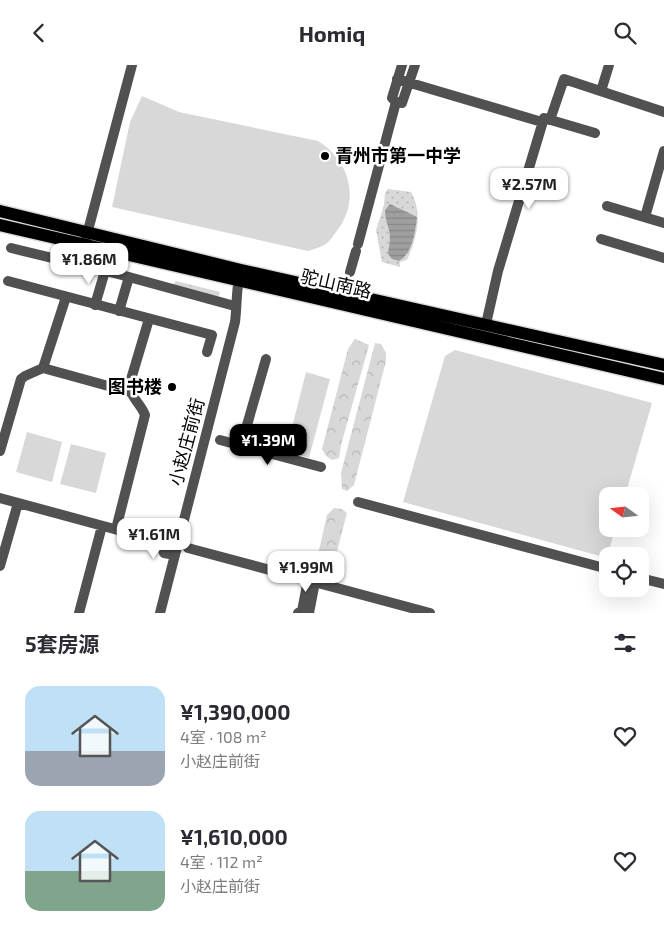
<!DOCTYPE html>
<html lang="zh">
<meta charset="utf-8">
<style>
:root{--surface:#fff;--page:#f2f2f3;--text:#2b2b33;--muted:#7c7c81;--accent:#000}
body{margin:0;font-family:"Exo 2","Noto Sans SC",sans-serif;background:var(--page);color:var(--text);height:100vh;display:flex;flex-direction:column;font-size:19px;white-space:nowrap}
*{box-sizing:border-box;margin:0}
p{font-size:16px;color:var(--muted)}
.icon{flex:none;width:28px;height:28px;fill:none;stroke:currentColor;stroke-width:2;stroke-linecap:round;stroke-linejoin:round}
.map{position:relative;height:548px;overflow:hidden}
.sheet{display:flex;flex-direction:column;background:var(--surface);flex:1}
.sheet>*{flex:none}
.needle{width:32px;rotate:285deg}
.fabs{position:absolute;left:599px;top:422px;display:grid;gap:10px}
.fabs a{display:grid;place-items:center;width:50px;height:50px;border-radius:10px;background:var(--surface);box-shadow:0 5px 20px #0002;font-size:25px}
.price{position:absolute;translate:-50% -42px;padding:0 11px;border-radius:10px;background:#fff;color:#222;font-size:16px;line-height:32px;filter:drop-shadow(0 1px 2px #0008)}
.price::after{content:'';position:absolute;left:50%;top:30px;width:15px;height:11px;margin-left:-8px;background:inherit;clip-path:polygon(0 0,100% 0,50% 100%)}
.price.selected{background:var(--accent);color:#fff}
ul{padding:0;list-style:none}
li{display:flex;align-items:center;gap:15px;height:125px;padding:0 25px}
li span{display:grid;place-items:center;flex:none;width:140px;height:100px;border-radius:15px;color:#555}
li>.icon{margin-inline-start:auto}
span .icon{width:60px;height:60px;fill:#fffc;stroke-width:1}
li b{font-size:21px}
h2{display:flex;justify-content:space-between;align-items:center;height:60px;padding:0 25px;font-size:21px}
header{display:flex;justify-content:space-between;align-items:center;height:65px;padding:0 25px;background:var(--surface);font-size:22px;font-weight:700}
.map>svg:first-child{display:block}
.grass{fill:#d8d8d8}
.forest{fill:url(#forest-crowns)}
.park{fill:url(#park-dots)}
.water{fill:url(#water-rules)}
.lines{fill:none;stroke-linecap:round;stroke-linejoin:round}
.primary-casing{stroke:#dbdbdb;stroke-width:15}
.minor{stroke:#515151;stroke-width:10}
.tertiary{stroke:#515151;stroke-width:10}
.primary{stroke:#000;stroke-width:12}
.poi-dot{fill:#000;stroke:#fff;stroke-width:2}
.labels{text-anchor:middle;stroke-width:5;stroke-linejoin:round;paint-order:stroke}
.poi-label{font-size:18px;font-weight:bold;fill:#000;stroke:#fff;text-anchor:start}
.street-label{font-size:18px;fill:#000;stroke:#fff}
</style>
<header><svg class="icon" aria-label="back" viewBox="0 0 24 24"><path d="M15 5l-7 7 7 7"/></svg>Homiq<svg class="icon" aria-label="search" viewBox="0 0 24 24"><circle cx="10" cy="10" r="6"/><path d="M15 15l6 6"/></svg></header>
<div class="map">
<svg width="664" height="548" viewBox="0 0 664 548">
<defs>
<pattern id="forest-crowns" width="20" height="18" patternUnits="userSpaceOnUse" patternTransform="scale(1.25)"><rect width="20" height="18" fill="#d8d8d8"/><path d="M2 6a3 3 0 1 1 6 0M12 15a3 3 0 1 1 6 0" fill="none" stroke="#b8b8b8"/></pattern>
<pattern id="park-dots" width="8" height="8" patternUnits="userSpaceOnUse" patternTransform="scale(1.25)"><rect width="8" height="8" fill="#d8d8d8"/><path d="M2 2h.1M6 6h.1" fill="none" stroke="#b8b8b8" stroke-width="1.8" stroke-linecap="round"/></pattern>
<pattern id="water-rules" width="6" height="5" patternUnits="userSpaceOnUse" patternTransform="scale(1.25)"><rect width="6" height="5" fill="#9f9f9f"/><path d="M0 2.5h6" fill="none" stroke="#878787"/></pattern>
</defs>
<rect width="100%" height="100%" fill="#fff"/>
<path class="grass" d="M142 31 179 47 318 76C349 95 360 133 339 163 335 168 331 175 326 179 321 182 314 184 308 186L112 142 130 57Z
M455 285 652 338 625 431H608V464H615L607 493 403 437 445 291Z
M306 307 330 314 309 393 286 386Z
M27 367 62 377 52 417 16 407Z
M71 379 106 388 96 428 60 419Z"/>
<path class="forest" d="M176 216 220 227 218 234 173 220Z
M355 274 369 280 341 380 339 393 332 395 326 391 322 384 348 284Z
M375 278 381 279 386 288V296L354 420 347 426 342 424 341 408Z
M334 443 342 444 347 448 332 505 325 509 319 502 317 494 327 450Z"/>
<path class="park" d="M388 124 411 127C423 148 417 173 407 195L400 197V202L382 197 376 165 384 140 385 128Z"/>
<path class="water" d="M390 139 417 152C415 168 413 187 399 196L392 194 388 189C389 181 391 172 389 165 387 157 385 153 385 145Z"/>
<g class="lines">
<defs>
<path id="primary" d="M0 146 241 205 664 300
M0 160 664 314"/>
</defs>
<use href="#primary" class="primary-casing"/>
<path class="minor" d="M397 14 542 57
M601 26 609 0
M396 37 402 38 415 0
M550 55 564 14 664 47
M607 141 664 158
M645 152 664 86
M601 174 664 193
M358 179 396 37 392 33 402 0
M11 183 118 209 231 240
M350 207 356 186
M118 209 120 197
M8 216 212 270 207 287
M95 240 105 206
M119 246 129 212
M486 259 498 206 544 53 595 68
M43 303 130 327
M220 375 321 402
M241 381 266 294
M0 386 21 314 25 311 43 303 66 232
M0 433 162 477
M358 437 608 504
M116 464 145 350C141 339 131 333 129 321L149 254
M175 490 164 488C160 480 162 473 169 468L179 471
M0 501 18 438
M640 513 664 519
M79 548 102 461
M160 548 235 257C237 243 236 228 239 214
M298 548 302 546 308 515
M309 548 315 517"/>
<path class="tertiary" d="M86 173 132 0
M188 483 430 548"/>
<use href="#primary" class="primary"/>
</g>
<g class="poi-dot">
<circle cx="325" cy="91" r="5"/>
<circle cx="172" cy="322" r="5"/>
</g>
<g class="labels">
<g class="poi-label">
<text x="335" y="97">青州市第一中学</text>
<text x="162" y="328" text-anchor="end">图书楼</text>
</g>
<g class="street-label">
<text transform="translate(336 219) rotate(13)" y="6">驼山南路</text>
<text transform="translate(187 377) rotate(-75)" y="6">小赵庄前街</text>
</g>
</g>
</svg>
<div class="fabs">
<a><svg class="needle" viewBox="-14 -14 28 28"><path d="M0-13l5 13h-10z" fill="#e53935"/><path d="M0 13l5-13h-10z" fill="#7c7c81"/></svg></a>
<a><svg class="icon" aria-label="locate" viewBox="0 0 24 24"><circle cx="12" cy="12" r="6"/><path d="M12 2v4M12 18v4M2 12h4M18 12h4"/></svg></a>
</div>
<b class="price" style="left:529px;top:145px">¥2.57M</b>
<b class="price" style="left:89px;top:220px">¥1.86M</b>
<b class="price selected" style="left:268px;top:401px">¥1.39M</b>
<b class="price" style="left:154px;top:495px">¥1.61M</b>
<b class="price" style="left:306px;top:528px">¥1.99M</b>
</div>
<section class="sheet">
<h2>5套房源<svg class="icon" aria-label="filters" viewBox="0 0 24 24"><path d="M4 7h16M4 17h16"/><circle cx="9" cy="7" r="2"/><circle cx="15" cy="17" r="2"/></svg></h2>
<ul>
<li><span style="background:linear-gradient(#bfe0f5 65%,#9aa5b1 0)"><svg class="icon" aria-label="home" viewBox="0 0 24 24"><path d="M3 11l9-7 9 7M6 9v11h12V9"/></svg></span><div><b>¥1,390,000</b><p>4室 · 108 m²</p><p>小赵庄前街</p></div><svg class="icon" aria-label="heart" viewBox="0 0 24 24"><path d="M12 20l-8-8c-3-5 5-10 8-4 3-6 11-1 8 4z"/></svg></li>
<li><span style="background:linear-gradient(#bfe0f5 60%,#7fa58c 0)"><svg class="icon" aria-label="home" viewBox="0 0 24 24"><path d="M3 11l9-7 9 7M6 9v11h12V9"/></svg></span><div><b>¥1,610,000</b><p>4室 · 112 m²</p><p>小赵庄前街</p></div><svg class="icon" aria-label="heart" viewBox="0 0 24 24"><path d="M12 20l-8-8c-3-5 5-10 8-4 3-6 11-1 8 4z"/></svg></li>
</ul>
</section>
